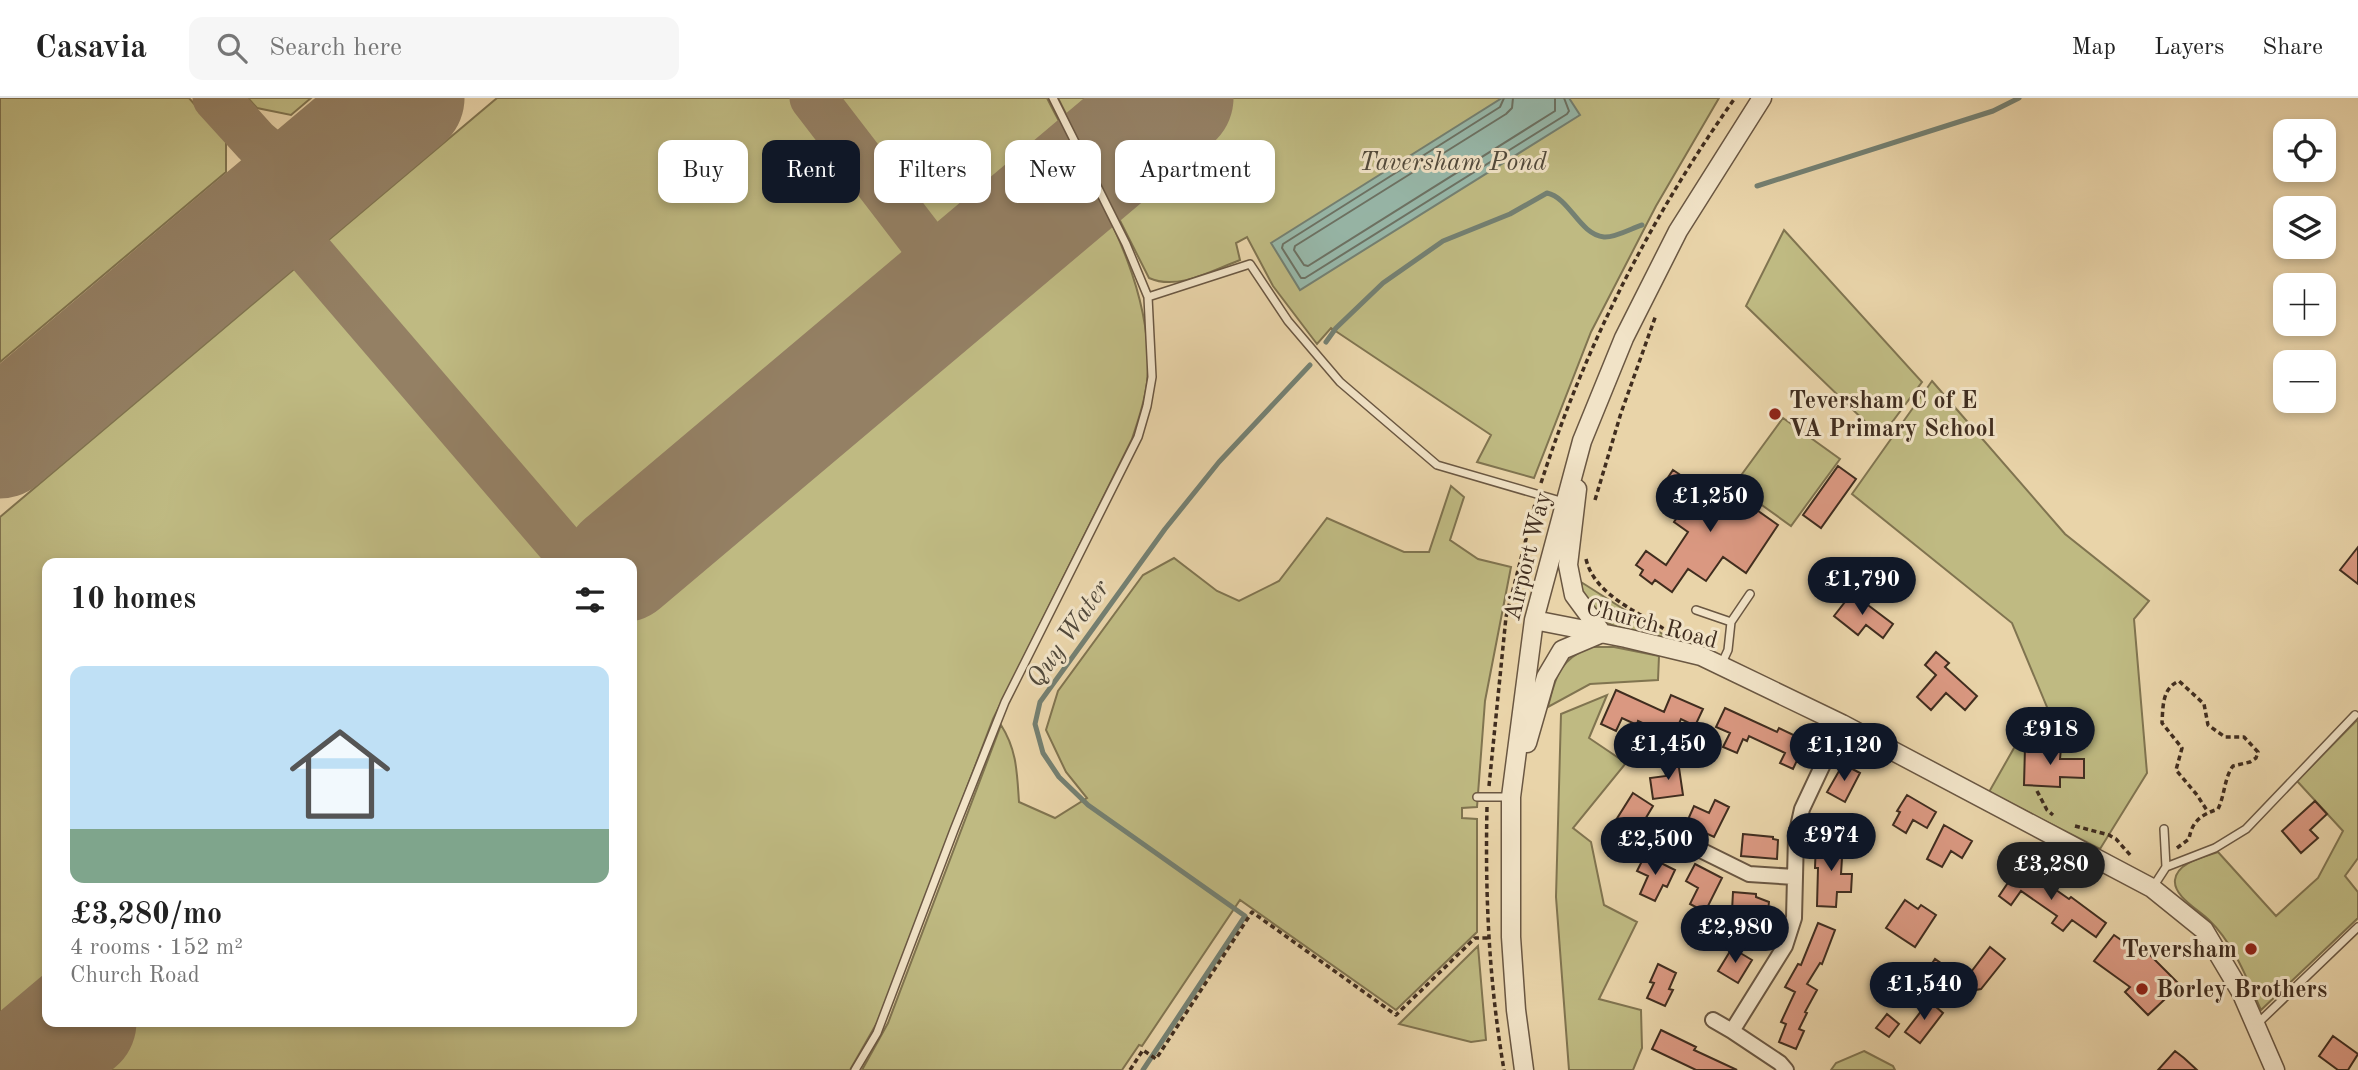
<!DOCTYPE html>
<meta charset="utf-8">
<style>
:root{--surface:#fff;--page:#f6f6f6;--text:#222;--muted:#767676;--line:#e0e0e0;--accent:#111827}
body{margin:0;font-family:"Old Standard TT",serif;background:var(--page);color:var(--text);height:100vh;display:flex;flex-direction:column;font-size:26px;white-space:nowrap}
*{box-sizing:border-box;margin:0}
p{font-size:23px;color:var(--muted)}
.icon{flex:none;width:38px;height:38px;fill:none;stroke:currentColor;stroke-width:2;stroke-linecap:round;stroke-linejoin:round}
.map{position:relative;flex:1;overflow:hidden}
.details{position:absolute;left:42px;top:460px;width:595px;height:469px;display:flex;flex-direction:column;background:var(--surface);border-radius:14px;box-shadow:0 4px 10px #0003}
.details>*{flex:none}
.banner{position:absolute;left:658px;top:42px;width:665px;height:63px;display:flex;gap:14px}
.buttons{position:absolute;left:2273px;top:21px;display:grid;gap:14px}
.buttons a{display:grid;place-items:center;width:63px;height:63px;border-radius:14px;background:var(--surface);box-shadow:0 4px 10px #0003;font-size:35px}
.price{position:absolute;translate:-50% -60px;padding:0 16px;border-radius:24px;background:var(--accent);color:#fff;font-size:23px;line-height:46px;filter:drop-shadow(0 2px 4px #0008)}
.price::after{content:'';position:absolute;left:50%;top:42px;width:21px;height:16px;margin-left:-10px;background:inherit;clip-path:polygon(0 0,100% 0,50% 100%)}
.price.selected{background:#222;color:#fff}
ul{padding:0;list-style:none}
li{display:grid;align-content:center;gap:14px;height:371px;padding:0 28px}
li span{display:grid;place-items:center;height:217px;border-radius:14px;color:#555}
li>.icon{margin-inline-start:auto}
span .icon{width:126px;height:126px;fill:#fffc;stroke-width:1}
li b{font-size:30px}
h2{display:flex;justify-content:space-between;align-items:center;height:84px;padding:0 28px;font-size:30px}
.tag{padding:0 24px;border-radius:14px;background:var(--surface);box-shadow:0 4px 10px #0003;font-size:24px;line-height:63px}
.tag.selected{background:var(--accent);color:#fff}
header{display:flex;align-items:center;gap:42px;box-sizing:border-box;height:98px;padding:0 35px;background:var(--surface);border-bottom:2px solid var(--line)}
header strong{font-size:33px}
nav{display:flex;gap:38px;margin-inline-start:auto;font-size:24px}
.search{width:490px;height:63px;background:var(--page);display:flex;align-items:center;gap:18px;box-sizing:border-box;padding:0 24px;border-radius:14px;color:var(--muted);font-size:26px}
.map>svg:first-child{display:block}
.green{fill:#bfba82;stroke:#807450;stroke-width:2;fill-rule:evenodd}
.water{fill:#97b8aa;stroke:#748072;stroke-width:2}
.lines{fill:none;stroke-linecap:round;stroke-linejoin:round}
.shore{stroke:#6c7264;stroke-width:2}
.stream{stroke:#748072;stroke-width:5}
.taxiway{stroke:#948064;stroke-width:47}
.runway{stroke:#948064;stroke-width:117}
.building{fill:#da9881;stroke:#402d1f;stroke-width:2}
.service-casing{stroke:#6a5742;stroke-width:10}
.minor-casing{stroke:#6a5742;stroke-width:18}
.tertiary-casing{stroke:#6a5742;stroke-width:21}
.path{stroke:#402d1f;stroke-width:3.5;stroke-dasharray:5 3.5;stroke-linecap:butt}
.service{stroke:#f1e3c7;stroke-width:7}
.minor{stroke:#f1e3c7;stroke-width:14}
.tertiary{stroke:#f1e3c7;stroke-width:18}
.poi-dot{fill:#8f2418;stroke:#f1e3c7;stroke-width:2.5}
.labels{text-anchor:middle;stroke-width:6;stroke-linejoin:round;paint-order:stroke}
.poi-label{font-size:24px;font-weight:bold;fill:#402d1f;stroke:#f1e3c7;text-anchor:start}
.street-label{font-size:24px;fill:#402d1f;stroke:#f1e3c7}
.water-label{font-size:26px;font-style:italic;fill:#51493b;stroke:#f1e3c7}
</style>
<header>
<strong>Casavia</strong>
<div class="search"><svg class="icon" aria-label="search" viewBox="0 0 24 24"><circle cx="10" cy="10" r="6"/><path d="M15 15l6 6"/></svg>Search here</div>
<nav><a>Map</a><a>Layers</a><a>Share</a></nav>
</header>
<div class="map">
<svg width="2358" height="972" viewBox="0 0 2358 972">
<rect width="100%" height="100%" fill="#e9d4a9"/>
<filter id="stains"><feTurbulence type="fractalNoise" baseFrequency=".00286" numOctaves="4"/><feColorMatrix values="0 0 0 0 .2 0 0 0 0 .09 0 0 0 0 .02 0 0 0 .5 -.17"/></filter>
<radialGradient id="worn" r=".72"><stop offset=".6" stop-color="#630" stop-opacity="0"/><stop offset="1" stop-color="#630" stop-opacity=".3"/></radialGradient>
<path class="green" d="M0 0H189L226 42V74L0 264Z
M248 0H311L291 17 257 10Z
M497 0H1047C1090 85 1157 185 1147 284 1145 304 1138 322 1132 341L993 621 878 923 850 972H0V419ZM47 466H632V924H47Z
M1058 0H1719L1656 108 1591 234 1534 380 1477 364 1491 337 1331 230 1317 246 1273 188 1247 139 1236 145 1240 162C1213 172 1178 193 1149 180Z
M1784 132 1922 284 1881 339 1746 208Z
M1932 283 2065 436 2149 503 2134 521 2147 675 2100 751 1989 694 2018 643 2052 621 2012 525 1852 396Z
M1783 320 1840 361 1791 428 1734 387Z
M1451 388 1464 399 1450 442 1478 461 1511 469 1485 603 1477 709 1462 710V720L1477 721V834L1396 912 1240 802 1142 948 1139 947 1122 972H862L888 925 1001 627C1017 652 1017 675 1019 704L1055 720 1087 700 1066 674 1046 632 1058 593 1143 477 1174 460 1217 493 1239 503 1279 483 1327 420 1404 454H1429Z
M1581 484 1672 542C1644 535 1602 533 1587 506 1583 500 1582 491 1581 484Z
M1590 549H1614L1659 558 1658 582 1590 586 1548 609C1556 578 1558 563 1590 549Z
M1607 597 1589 640 1626 665 1573 730 1591 744 1604 807 1637 824 1599 901 1641 912 1642 950 1633 972H1569L1556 799 1561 616Z
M2358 621V760L2345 778 2358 794V820L2261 912C2247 881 2234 846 2209 822 2199 812 2173 798 2175 782 2177 764 2204 759 2218 754L2276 818 2318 780 2343 733 2297 683Z
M1478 848 1486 942 1471 944 1399 926Z
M1864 953 1893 968 1895 972H1831L1836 965Z"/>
<path class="water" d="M1502 0H1569L1580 17 1300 192 1271 145Z"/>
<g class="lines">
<path class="shore" d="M1504 0 1500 9 1283 146 1282 150 1301 180H1305L1567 16 1569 13 1564 0
M1513 0 1512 10 1506 16 1295 148 1294 152 1304 167 1308 168 1555 13V0"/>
<path class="stream" d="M1757 88 1993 13 2019 0
M1326 244 1336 230 1383 185 1443 143 1510 116 1547 95C1570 100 1579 136 1604 139 1615 140 1632 130 1642 127
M1143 972 1245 818 1088 707 1059 679 1043 655 1035 626 1040 604 1165 431 1219 364 1310 267"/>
<path class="taxiway" d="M216 0 256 44 275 60 301 66 329 62 353 46
M813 0 955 185
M273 112 577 466
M244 137C262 115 269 103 267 74"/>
<path class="runway" d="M0 342 406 0
M622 466 1175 0
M21 972 78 924"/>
</g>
<path class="building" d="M1838 368 1856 381 1821 430 1803 417Z
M1673 372 1715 400 1726 385 1747 399 1744 403 1778 427 1746 475 1723 459 1706 483 1688 471 1672 494 1655 482 1652 486 1640 477 1643 472 1636 467 1646 453 1666 467 1688 434 1674 424 1688 404 1663 387Z
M2358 449V486L2340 472Z
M1852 495 1893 526 1883 540 1866 527 1858 537 1834 518Z
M1936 554 1949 565 1945 569 1977 598 1965 612 1946 595 1931 612 1917 599 1936 577 1925 567Z
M1616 592 1664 614 1671 597 1703 611 1695 628 1681 621 1673 639 1638 623 1637 627 1622 620 1616 633 1601 626Z
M1725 610 1777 634 1779 630 1806 643 1793 671 1780 665 1785 655 1749 638 1747 643 1743 641 1737 655 1723 649 1730 635 1716 629Z
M2025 649 2061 650 2060 661H2084V680L2060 679V689L2024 687Z
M1678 663 1683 697 1653 701 1650 680 1666 678 1664 665Z
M1843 666 1860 675 1845 704 1827 694Z
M1633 695 1653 708 1632 743 1611 730Z
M1907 697 1936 714 1927 730 1913 722 1906 735 1893 727 1900 714 1897 713Z
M1715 702 1729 709 1714 739 1686 726 1694 708 1709 715Z
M2315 703 2327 716 2310 732 2318 740 2301 755 2282 733Z
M1944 727 1972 743 1962 760 1951 753 1942 769 1927 761Z
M1743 736 1773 739V741L1778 742 1777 761 1741 758Z
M1816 743 1843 744 1841 776H1852L1851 794H1837L1836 809 1817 808 1818 770H1815Z
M1645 757 1675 772 1667 789 1663 787 1655 803 1640 796 1648 778 1637 773Z
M1695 766 1722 780 1705 814 1690 806 1698 790 1686 783Z
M2020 767 2069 801 2071 799 2106 825 2096 839 2072 822 2063 833 2052 825 2057 818 2021 793 2011 807 1999 798Z
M1733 794 1756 796V799L1769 804 1766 830 1747 829 1748 814 1732 813Z
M1905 802 1918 811 1921 807 1936 817 1915 849 1886 830Z
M1818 825 1835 832 1822 866 1820 865 1807 886 1817 892 1805 914 1807 915 1799 931 1804 933 1796 951 1779 944 1786 926 1781 924 1795 894 1785 889 1798 866 1801 867Z
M2114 837 2124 844 2128 839 2138 845 2180 887 2148 917 2125 894 2130 889 2094 863Z
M1990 849 2005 861 1981 891 1931 900 1943 886 1926 874 1935 861 1965 882Z
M1732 850 1752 862 1738 885 1718 873Z
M1658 866 1676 875 1669 891 1673 892 1665 908 1647 900 1654 885 1650 884Z
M1929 903 1943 915 1920 945 1905 934Z
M1887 916 1899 926 1889 939 1876 930Z
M1661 932 1696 949 1694 952 1737 972H1696L1652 951Z
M2333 938 2358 956 2348 972H2338L2319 958Z
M2175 953 2184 960 2197 972H2158Z"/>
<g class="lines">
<defs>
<path id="service" d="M1148 199 1250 166 1288 223 1340 284 1437 367 1564 404
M1696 512 1731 524
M1721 567 1728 552 1731 524 1750 496
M1477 699H1510
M2164 731 2166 769
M2153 789 2166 769 2215 750 2246 731 2355 617
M2256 927 2358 829
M855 972 877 935 954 732 1005 604 1138 339 1147 308 1152 279 1148 199 1126 146 1053 0"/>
<path id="minor" d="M1664 734 1749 776 1795 779
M1713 922 1732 933
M1786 972 1780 965 1732 933 1785 848 1794 820 1796 738 1802 711 1842 626"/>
<path id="tertiary" d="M1577 391 1568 467 1574 497 1602 535
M1534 522 1626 540 1701 558 1842 626 2152 790 2204 832 2242 896 2275 972
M1527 645 1546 579 1562 552 1602 535
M1524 972 1516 912 1511 839V699L1534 522 1582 343 1624 240 1678 133 1762 0"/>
</defs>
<use href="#service" class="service-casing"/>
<use href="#minor" class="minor-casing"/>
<use href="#tertiary" class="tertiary-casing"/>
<path class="path" d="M1541 385C1585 248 1652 117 1735 0
M1595 402 1621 315 1656 217
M1586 461C1594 496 1636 513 1664 531
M1489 688 1506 519 1535 406
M2037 693 2047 712 2053 717
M1487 709C1485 798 1489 884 1504 972
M2075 728 2109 737 2116 741 2131 758
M2177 750 2189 741C2192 723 2201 717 2218 711 2225 697 2224 680 2233 668L2250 664 2256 660 2258 654 2244 639H2225L2208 627 2204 606 2179 583C2162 590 2163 609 2162 625L2182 650 2176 672 2197 697 2208 714
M1130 972 1143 952 1156 961 1252 814 1396 917 1475 840H1488"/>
<use href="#service" class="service"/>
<use href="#minor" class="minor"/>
<use href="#tertiary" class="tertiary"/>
</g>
<g class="poi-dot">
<circle cx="1775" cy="316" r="7"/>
<circle cx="2251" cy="851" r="7"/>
<circle cx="2142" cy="891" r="7"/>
</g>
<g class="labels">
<g class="poi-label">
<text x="1789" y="310">Teversham C of E<tspan x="1789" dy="28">VA Primary School</tspan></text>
<text x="2237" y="859" text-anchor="end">Teversham</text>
<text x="2156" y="899">Borley Brothers</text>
</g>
<g class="street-label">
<text transform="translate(1527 458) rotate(-76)" y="8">Airport Way</text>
<text transform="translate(1652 525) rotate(15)" y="8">Church Road</text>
</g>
<g class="water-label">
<text x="1453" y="72">Taversham Pond</text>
<text transform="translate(1067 535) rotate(-55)" y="9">Quy Water</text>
</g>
</g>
<rect width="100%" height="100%" filter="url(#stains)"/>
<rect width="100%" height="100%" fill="url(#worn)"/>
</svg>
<div class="buttons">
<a><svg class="icon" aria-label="locate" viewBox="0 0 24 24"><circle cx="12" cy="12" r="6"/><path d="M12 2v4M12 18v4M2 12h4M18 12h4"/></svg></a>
<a><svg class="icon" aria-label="layers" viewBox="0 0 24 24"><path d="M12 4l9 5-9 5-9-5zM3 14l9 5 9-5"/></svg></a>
<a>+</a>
<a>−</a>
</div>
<b class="price" style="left:1710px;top:436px">£1,250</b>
<b class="price" style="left:1862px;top:519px">£1,790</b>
<b class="price" style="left:2050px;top:669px">£918</b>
<b class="price" style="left:1668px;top:684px">£1,450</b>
<b class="price" style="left:1844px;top:685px">£1,120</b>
<b class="price" style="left:1831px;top:775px">£974</b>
<b class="price" style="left:1655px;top:779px">£2,500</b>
<b class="price selected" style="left:2051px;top:804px">£3,280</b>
<b class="price" style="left:1735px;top:867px">£2,980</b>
<b class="price" style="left:1924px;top:924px">£1,540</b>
<div class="banner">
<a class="tag">Buy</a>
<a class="tag selected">Rent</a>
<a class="tag">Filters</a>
<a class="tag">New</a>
<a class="tag">Apartment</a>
</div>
<section class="details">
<h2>10 homes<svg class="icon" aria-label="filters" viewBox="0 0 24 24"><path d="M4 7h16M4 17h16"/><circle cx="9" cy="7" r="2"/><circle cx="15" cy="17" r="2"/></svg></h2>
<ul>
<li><span style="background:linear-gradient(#bfe0f5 75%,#7fa58c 0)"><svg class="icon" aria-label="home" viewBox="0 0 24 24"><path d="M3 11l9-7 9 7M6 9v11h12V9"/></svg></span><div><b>£3,280/mo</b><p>4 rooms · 152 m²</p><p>Church Road</p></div></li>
</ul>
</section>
</div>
